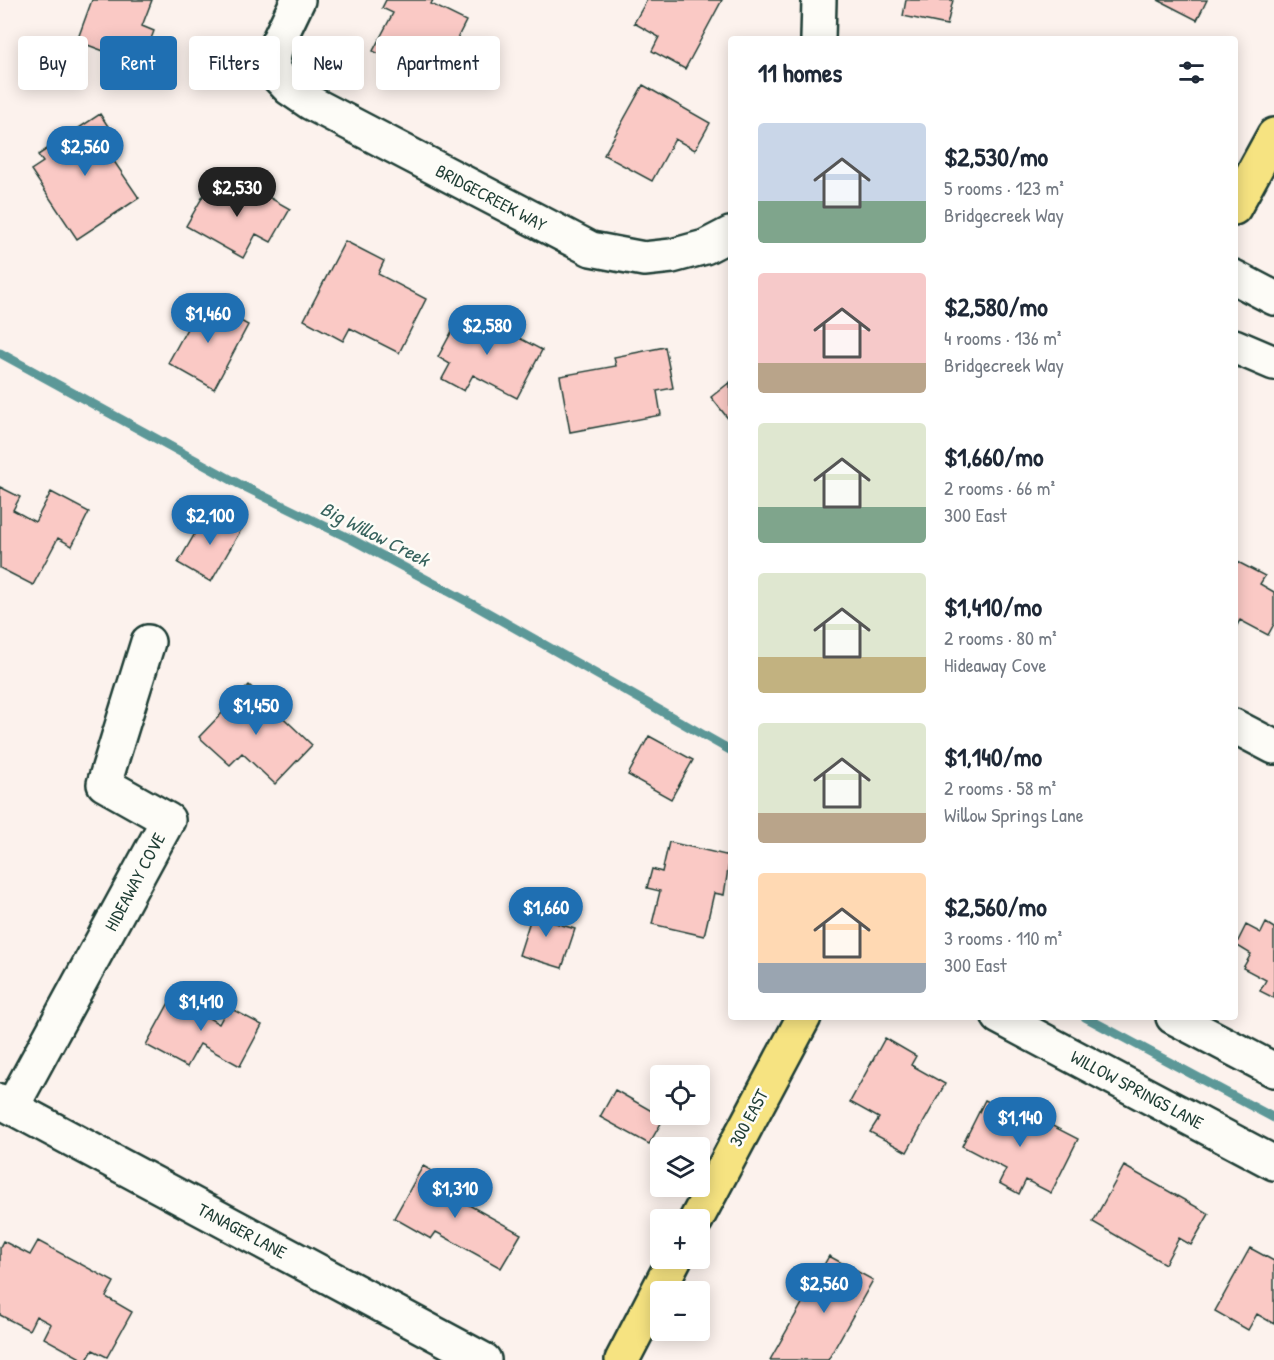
<!DOCTYPE html>
<meta charset="utf-8">
<style>
:root{--surface:#fff;--page:#f2f2f3;--text:#1f2937;--muted:#747a83;--accent:#1f6fb2}
body{margin:0;font-family:"Patrick Hand",sans-serif;background:var(--page);color:var(--text);height:100vh;display:flex;flex-direction:column;font-size:22px;white-space:nowrap}
*{box-sizing:border-box;margin:0}
p{font-size:20px;color:var(--muted)}
.icon{flex:none;width:33px;height:33px;fill:none;stroke:currentColor;stroke-width:2;stroke-linecap:round;stroke-linejoin:round}
.map{position:relative;flex:1;overflow:hidden}
.drawer{position:absolute;left:728px;top:36px;width:510px;height:984px;display:flex;flex-direction:column;background:var(--surface);border-radius:6px;box-shadow:0 3px 15px #0003}
.drawer>*{flex:none}
.hud{position:absolute;left:18px;top:36px;width:570px;height:54px;display:flex;gap:12px}
.buttons{position:absolute;left:650px;top:1065px;display:grid;gap:12px}
.buttons a{display:grid;place-items:center;width:60px;height:60px;border-radius:6px;background:var(--surface);box-shadow:0 3px 15px #0003;font-size:30px}
.price{position:absolute;translate:-50% -51px;padding:0 14px;border-radius:21px;background:var(--accent);color:#fff;font-size:20px;line-height:39px;filter:drop-shadow(0 2px 3px #0008)}
.price::after{content:'';position:absolute;left:50%;top:36px;width:18px;height:14px;margin-left:-9px;background:inherit;clip-path:polygon(0 0,100% 0,50% 100%)}
.price.active{background:#222;color:#fff}
ul{padding:0;list-style:none}
li{display:flex;align-items:center;gap:18px;height:150px;padding:0 30px}
li span{display:grid;place-items:center;flex:none;width:168px;height:120px;border-radius:6px;color:#555}
li>.icon{margin-inline-start:auto}
span .icon{width:72px;height:72px;fill:#fffc;stroke-width:1}
li b{font-size:26px}
h2{display:flex;justify-content:space-between;align-items:center;height:72px;padding:0 30px;font-size:26px}
.pill{padding:0 21px;border-radius:6px;background:var(--surface);box-shadow:0 3px 15px #0003;font-size:21px;line-height:54px}
.pill.active{background:var(--accent);color:#fff}
.map>svg:first-child{display:block}
.lines{fill:none;stroke-linecap:round;stroke-linejoin:round}
.stream{stroke:#5c9898;stroke-width:9}
.building{fill:#fac9c5;stroke:#1f3d34;stroke-width:1.5}
.minor-casing{stroke:#1f3d34;stroke-width:38}
.major-casing{stroke:#1f3d34;stroke-width:38}
.minor{stroke:#fdfcf7;stroke-width:33}
.major{stroke:#f6e381;stroke-width:33}
.labels{text-anchor:middle;stroke-width:5;stroke-linejoin:round;paint-order:stroke}
.street-label{font-size:18px;fill:#1f3d34;stroke:#fdfcf7}
.water-label{font-size:20px;font-style:italic;fill:#38635e;stroke:#fdfcf7}
</style>
<div class="map">
<svg width="1274" height="1360" viewBox="0 0 1274 1360">
<rect width="100%" height="100%" fill="#fcf2ed"/>
<filter id="ink" filterUnits="userSpaceOnUse"><feTurbulence type="fractalNoise" baseFrequency=".0167" numOctaves="2"/><feDisplacementMap in="SourceGraphic" scale="12" xChannelSelector="R" yChannelSelector="G"/><feConvolveMatrix kernelMatrix="1 2 1 2 8 2 1 2 1" color-interpolation-filters="sRGB"/></filter>
<g filter="url(#ink)">
<g class="lines">
<path class="stream" d="M0 353 239 484 351 539 476 606 730 750
M1085 1017 1274 1118"/>
</g>
<path class="building" d="M92 0H152L142 26 154 31 141 65 77 41Z
M386 0H433L431 4 466 21 435 82 373 51 393 13 382 8Z
M647 0H722L685 69 652 51 659 37 634 23Z
M906 0H953L947 25 903 16Z
M1158 0H1207L1197 20Z
M643 85 710 123 695 150 675 139 652 181 604 155Z
M100 114 121 146 109 154 139 198 77 239 31 170 43 162 38 155Z
M242 182 290 209 271 242 256 234 243 258 186 226 210 184 233 197Z
M345 241 384 261 378 274 426 299 399 353 350 328 343 341 304 320Z
M203 300 248 325 214 389 168 363Z
M464 309 542 350 517 398 473 375 464 391 442 379 450 364 438 357Z
M665 347 673 388 657 391 661 415 570 432 560 376 616 366 614 357Z
M730 382V421L711 397Z
M0 487 20 497 13 510 35 522 51 492 89 512 72 546 58 538 33 585 0 568Z
M209 509 242 528 211 582 178 563Z
M1234 560 1265 576 1260 584 1274 592V624L1268 635 1240 620 1234 631Z
M249 685 312 745 275 784 242 753 230 765 199 737Z
M649 736 693 760 671 799 628 775Z
M669 842 730 856 724 895 714 893 704 936 652 924 660 891 647 888 652 869 662 872Z
M536 902 553 908 549 921 575 929 562 968 519 955Z
M1266 923 1274 928V998L1260 991 1266 980 1243 968 1251 954 1236 945 1246 925 1261 933Z
M178 986 194 995 188 1006 219 1024 228 1007 262 1025 240 1066 200 1044 187 1067 146 1045Z
M885 1038 916 1056 911 1065 945 1084 907 1152 870 1132 879 1118 850 1102Z
M615 1090 664 1118 649 1144 600 1117Z
M985 1100 1040 1128 1043 1121 1078 1139 1051 1193 1026 1180 1019 1194 999 1183 1006 1169 962 1146Z
M423 1166 457 1185 451 1195 521 1234 501 1268 436 1232 431 1239 394 1218Z
M1124 1166 1209 1214 1191 1245 1179 1238 1165 1264 1093 1222Z
M3 1241 30 1255 38 1241 114 1282 106 1297 132 1312 107 1357 93 1350 87 1360H84L44 1338 51 1324 36 1316 29 1330 0 1315V1247Z
M1250 1248 1274 1261V1324L1257 1314 1248 1330 1215 1311Z
M829 1256 873 1280 828 1360H770Z"/>
<g class="lines">
<defs>
<path id="minor" d="M298 0 276 46 271 69 289 88 311 103 591 249 644 259 672 256 705 247 730 234
M818 39 819 0
M1234 277 1274 298
M1234 346 1274 363
M1234 726 1274 747
M999 1017 1274 1163
M1173 1017 1274 1070
M0 1101 484 1360
M12 1107 168 820 104 784 148 642"/>
<path id="major" d="M1234 208 1274 135
M696 1220 804 1017
M622 1360 675 1258"/>
</defs>
<use href="#minor" class="minor-casing"/>
<use href="#major" class="major-casing"/>
<use href="#minor" class="minor"/>
<use href="#major" class="major"/>
</g>
</g>
<g class="labels">
<g class="street-label">
<text transform="translate(491 198) rotate(28)" y="6">BRIDGECREEK WAY</text>
<text transform="translate(135 882) rotate(-62)" y="6">HIDEAWAY COVE</text>
<text transform="translate(1137 1090) rotate(28)" y="6">WILLOW SPRINGS LANE</text>
<text transform="translate(749 1118) rotate(-62)" y="6">300 EAST</text>
<text transform="translate(242 1231) rotate(28)" y="6">TANAGER LANE</text>
</g>
<g class="water-label">
<text transform="translate(375 534) rotate(27)" y="7">Big Willow Creek</text>
</g>
</g>
</svg>
<div class="buttons">
<a><svg class="icon" aria-label="locate" viewBox="0 0 24 24"><circle cx="12" cy="12" r="6"/><path d="M12 2v4M12 18v4M2 12h4M18 12h4"/></svg></a>
<a><svg class="icon" aria-label="layers" viewBox="0 0 24 24"><path d="M12 4l9 5-9 5-9-5zM3 14l9 5 9-5"/></svg></a>
<a>+</a>
<a>−</a>
</div>
<b class="price" style="left:85px;top:177px">$2,560</b>
<b class="price active" style="left:237px;top:218px">$2,530</b>
<b class="price" style="left:208px;top:344px">$1,460</b>
<b class="price" style="left:487px;top:356px">$2,580</b>
<b class="price" style="left:210px;top:546px">$2,100</b>
<b class="price" style="left:256px;top:736px">$1,450</b>
<b class="price" style="left:546px;top:938px">$1,660</b>
<b class="price" style="left:201px;top:1032px">$1,410</b>
<b class="price" style="left:1020px;top:1148px">$1,140</b>
<b class="price" style="left:455px;top:1219px">$1,310</b>
<b class="price" style="left:824px;top:1314px">$2,560</b>
<div class="hud">
<a class="pill">Buy</a>
<a class="pill active">Rent</a>
<a class="pill">Filters</a>
<a class="pill">New</a>
<a class="pill">Apartment</a>
</div>
<section class="drawer">
<h2>11 homes<svg class="icon" aria-label="filters" viewBox="0 0 24 24"><path d="M4 7h16M4 17h16"/><circle cx="9" cy="7" r="2"/><circle cx="15" cy="17" r="2"/></svg></h2>
<ul>
<li><span style="background:linear-gradient(#c9d6e8 65%,#7fa58c 0)"><svg class="icon" aria-label="home" viewBox="0 0 24 24"><path d="M3 11l9-7 9 7M6 9v11h12V9"/></svg></span><div><b>$2,530/mo</b><p>5 rooms · 123 m²</p><p>Bridgecreek Way</p></div></li>
<li><span style="background:linear-gradient(#f6c9c9 75%,#b9a48a 0)"><svg class="icon" aria-label="home" viewBox="0 0 24 24"><path d="M3 11l9-7 9 7M6 9v11h12V9"/></svg></span><div><b>$2,580/mo</b><p>4 rooms · 136 m²</p><p>Bridgecreek Way</p></div></li>
<li><span style="background:linear-gradient(#dfe7d0 70%,#7fa58c 0)"><svg class="icon" aria-label="home" viewBox="0 0 24 24"><path d="M3 11l9-7 9 7M6 9v11h12V9"/></svg></span><div><b>$1,660/mo</b><p>2 rooms · 66 m²</p><p>300 East</p></div></li>
<li><span style="background:linear-gradient(#dfe7d0 70%,#c2b280 0)"><svg class="icon" aria-label="home" viewBox="0 0 24 24"><path d="M3 11l9-7 9 7M6 9v11h12V9"/></svg></span><div><b>$1,410/mo</b><p>2 rooms · 80 m²</p><p>Hideaway Cove</p></div></li>
<li><span style="background:linear-gradient(#dfe7d0 75%,#b9a48a 0)"><svg class="icon" aria-label="home" viewBox="0 0 24 24"><path d="M3 11l9-7 9 7M6 9v11h12V9"/></svg></span><div><b>$1,140/mo</b><p>2 rooms · 58 m²</p><p>Willow Springs Lane</p></div></li>
<li><span style="background:linear-gradient(#ffd9b3 75%,#9aa5b1 0)"><svg class="icon" aria-label="home" viewBox="0 0 24 24"><path d="M3 11l9-7 9 7M6 9v11h12V9"/></svg></span><div><b>$2,560/mo</b><p>3 rooms · 110 m²</p><p>300 East</p></div></li>
</ul>
</section>
</div>
